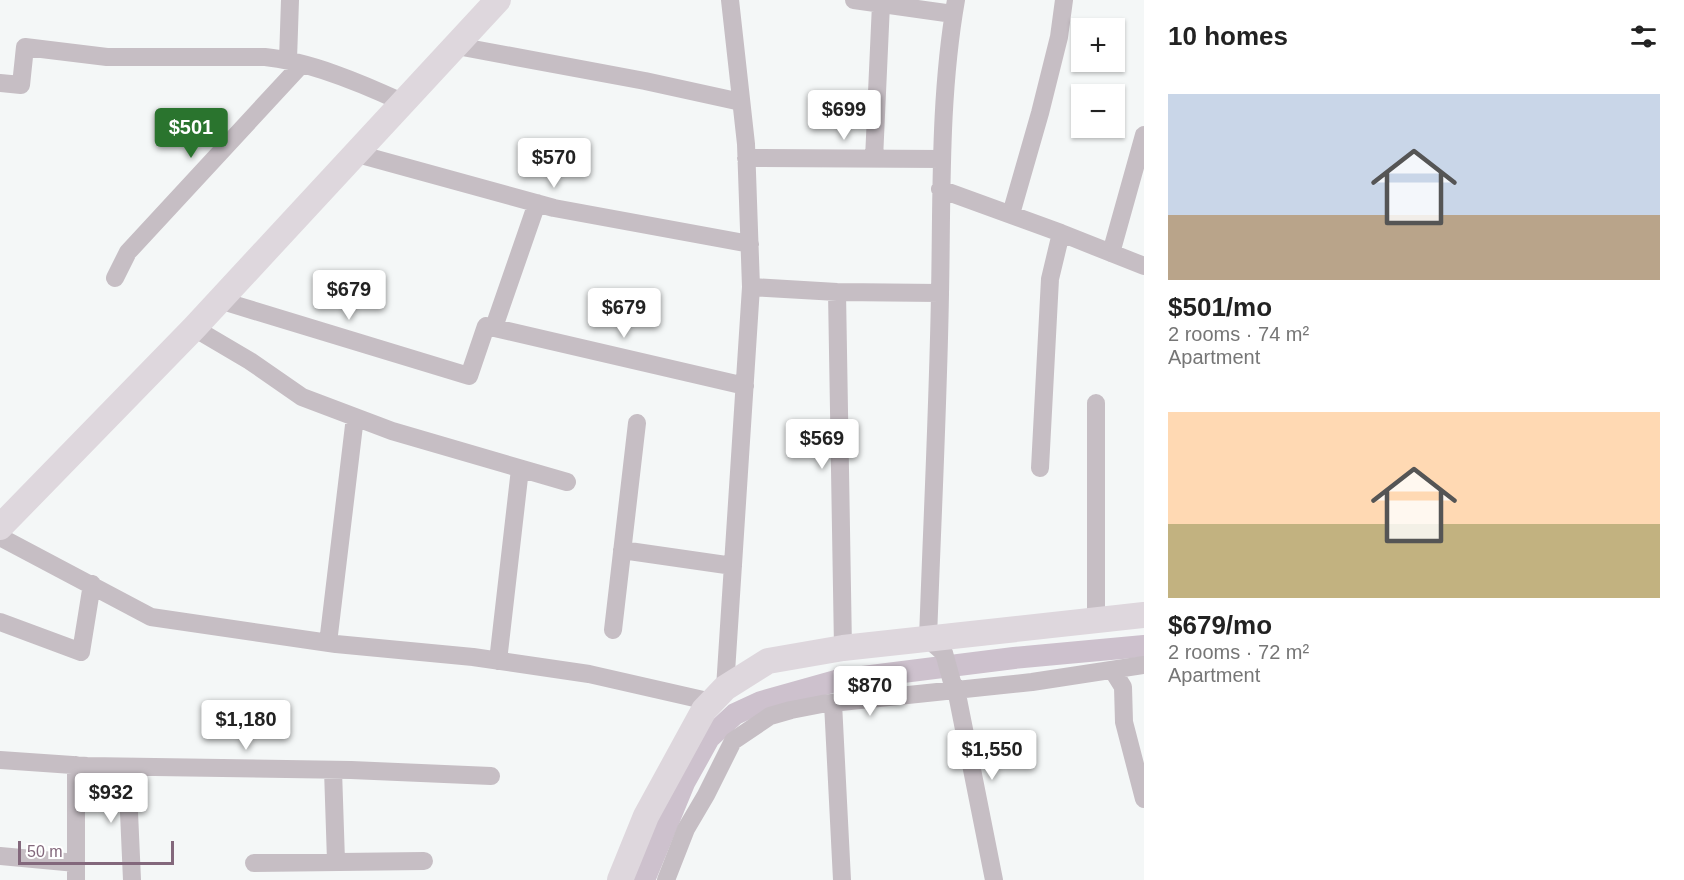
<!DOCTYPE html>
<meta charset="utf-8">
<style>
:root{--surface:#fff;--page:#f6f6f6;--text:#222;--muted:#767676;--accent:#2a742e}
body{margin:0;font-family:Arial,sans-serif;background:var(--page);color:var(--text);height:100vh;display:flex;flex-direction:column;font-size:22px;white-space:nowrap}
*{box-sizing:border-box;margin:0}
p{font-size:20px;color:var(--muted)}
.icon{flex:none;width:33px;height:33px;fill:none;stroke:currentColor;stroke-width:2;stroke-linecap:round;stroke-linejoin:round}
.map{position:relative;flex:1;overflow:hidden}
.details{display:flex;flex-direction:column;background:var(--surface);width:540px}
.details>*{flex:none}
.buttons{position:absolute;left:1071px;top:18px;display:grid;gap:12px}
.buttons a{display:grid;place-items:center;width:54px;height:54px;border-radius:0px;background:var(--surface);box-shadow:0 2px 4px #0004;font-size:30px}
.scale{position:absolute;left:18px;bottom:15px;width:156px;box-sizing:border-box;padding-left:6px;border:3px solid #83687c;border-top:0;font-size:16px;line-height:21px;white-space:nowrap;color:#83687c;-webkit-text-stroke:4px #fff;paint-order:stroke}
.price{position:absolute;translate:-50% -51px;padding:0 14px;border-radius:6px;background:#fff;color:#222;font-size:20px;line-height:39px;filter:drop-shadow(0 2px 3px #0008)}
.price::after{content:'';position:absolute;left:50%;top:36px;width:18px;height:14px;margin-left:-9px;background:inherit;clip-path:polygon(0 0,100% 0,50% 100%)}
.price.active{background:var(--accent);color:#fff}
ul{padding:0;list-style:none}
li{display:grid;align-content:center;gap:12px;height:318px;padding:0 24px}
li span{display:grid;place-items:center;height:186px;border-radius:0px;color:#555}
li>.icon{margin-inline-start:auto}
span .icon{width:108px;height:108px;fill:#fffc;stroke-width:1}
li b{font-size:26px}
h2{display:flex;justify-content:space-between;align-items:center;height:72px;padding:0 24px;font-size:26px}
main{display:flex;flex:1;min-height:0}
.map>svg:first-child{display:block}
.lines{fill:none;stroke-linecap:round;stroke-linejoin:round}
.canal{stroke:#cdc1cd;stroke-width:22}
.street{stroke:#c6bec4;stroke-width:18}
.secondary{stroke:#ded7dd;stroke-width:26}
</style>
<main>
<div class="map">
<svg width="1144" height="880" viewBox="0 0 1144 880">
<rect width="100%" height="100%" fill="#f4f7f7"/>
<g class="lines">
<path class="canal" d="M644 880 684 783 709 738 735 714 761 702 839 680 1014 658 1144 646"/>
<path class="street" d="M854 0 953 14
M956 0C939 97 942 196 940 294 938 409 932 524 928 639L944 653 952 682 956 689 994 880
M457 46 645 81 741 102
M288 60 290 0
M0 83 21 85 25 47 107 57H265C309 61 361 83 402 102
M354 153 554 208 750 244
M746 158 942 159
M874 159 881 4
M940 189 1061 233 1144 266
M1011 214 1040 113 1059 37 1064 0
M1111 253 1144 135
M115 278 128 252 302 64
M751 287 837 292 940 293
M837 292 843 648
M219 300 469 376 486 326 745 386
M494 327 537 203
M194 328 250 361 302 397 392 431 567 482
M1096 403V621
M1040 468 1050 279 1061 233
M0 537 151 617 336 644 473 657 589 674 712 702
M622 550 733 566
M0 622 81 652 92 584
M613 630 637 423
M328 643 355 417
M498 661 520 469
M1113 671 1123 687 1124 722 1144 799
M725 688 751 287 746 144 730 0
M833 703 842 880
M0 760 87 766 351 770 491 776
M76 765V880
M127 767 132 880
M333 770 336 861
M0 856 76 863
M254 863 424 861
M666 880 686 829 706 795 733 741 770 716 791 710 822 704 1032 682 1144 665"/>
<path class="secondary" d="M0 527 194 328 498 0
M620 880 646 816 704 710 725 688 768 661 843 648 1144 615"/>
</g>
</svg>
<div class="buttons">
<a>+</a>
<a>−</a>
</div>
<div class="scale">50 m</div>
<b class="price" style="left:844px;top:141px">$699</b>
<b class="price active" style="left:191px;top:159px">$501</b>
<b class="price" style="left:554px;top:189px">$570</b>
<b class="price" style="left:349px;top:321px">$679</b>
<b class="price" style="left:624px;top:339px">$679</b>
<b class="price" style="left:822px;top:470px">$569</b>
<b class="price" style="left:870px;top:717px">$870</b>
<b class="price" style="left:246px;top:751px">$1,180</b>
<b class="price" style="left:992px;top:781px">$1,550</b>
<b class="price" style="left:111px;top:824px">$932</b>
</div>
<section class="details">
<h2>10 homes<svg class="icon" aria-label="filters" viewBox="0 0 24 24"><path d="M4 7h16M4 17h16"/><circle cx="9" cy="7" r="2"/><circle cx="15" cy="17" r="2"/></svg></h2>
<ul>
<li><span style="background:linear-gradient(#c9d6e8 65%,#b9a48a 0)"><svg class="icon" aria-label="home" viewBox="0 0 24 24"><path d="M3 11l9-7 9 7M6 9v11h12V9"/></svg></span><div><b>$501/mo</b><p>2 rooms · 74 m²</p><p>Apartment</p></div></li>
<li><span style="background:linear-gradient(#ffd9b3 60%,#c2b280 0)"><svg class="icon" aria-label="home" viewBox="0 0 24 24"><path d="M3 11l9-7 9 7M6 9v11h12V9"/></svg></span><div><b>$679/mo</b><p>2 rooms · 72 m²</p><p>Apartment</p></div></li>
</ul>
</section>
</main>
